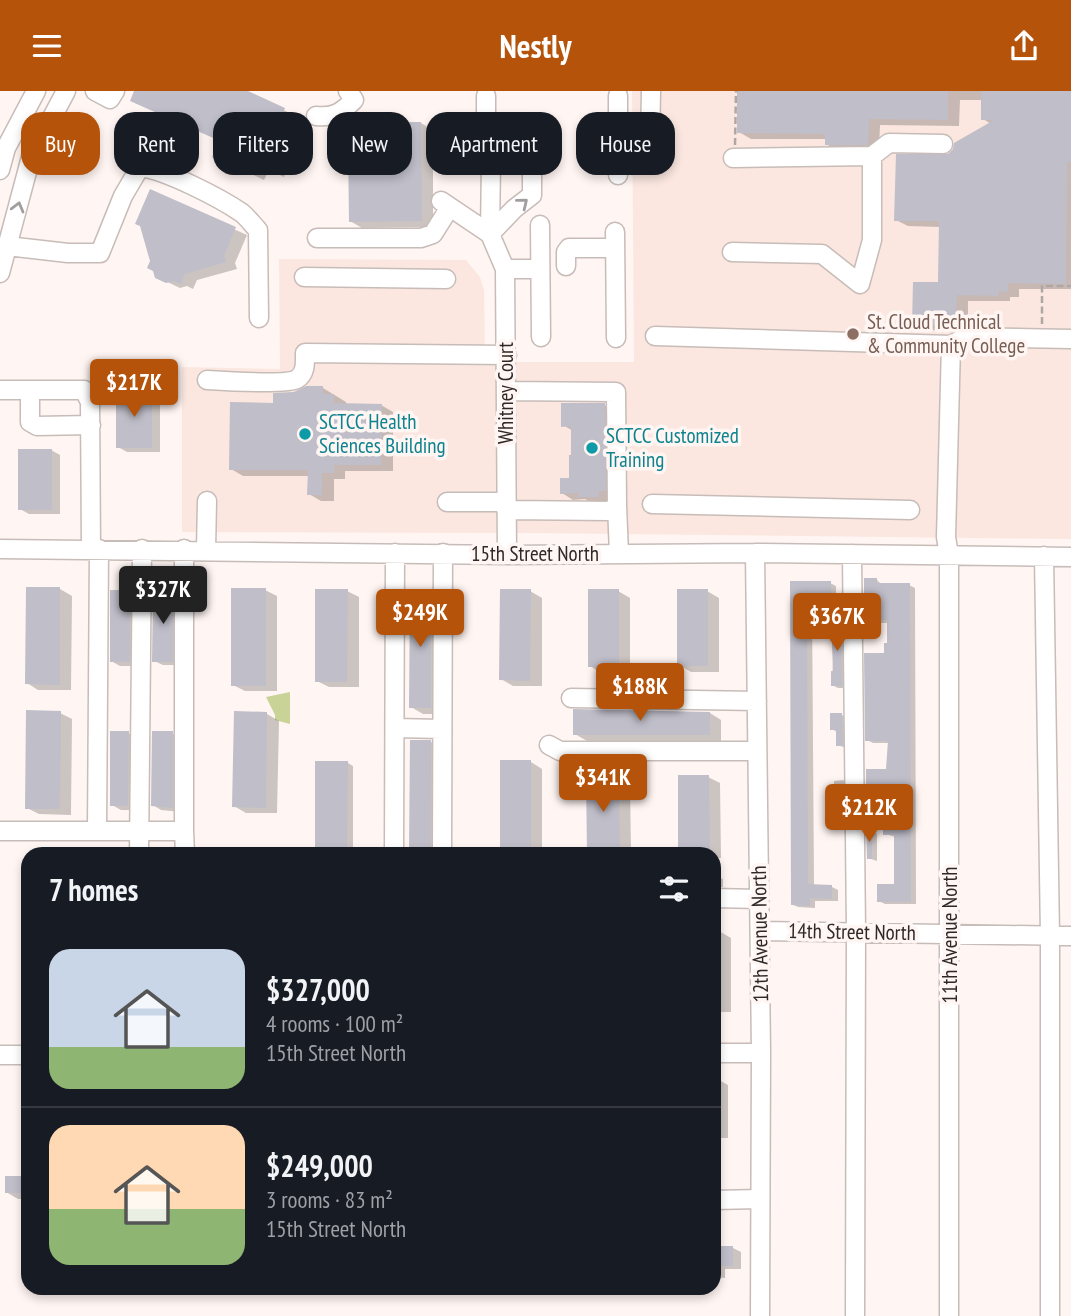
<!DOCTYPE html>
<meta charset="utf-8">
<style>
:root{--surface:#171b24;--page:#20242c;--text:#f1f3f6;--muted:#9ea1a6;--line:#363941;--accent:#b45309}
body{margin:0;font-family:"PT Sans Narrow",sans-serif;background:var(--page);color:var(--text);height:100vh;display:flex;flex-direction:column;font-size:26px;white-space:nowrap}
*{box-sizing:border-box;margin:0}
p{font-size:23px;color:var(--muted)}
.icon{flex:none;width:38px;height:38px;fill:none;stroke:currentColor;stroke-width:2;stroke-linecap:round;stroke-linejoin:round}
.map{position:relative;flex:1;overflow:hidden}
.panel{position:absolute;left:21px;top:756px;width:700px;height:448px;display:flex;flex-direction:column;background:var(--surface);border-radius:21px;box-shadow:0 4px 10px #0003}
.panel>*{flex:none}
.top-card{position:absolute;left:21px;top:21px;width:700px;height:63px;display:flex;gap:14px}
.price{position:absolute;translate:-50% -60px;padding:0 16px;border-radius:7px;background:var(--accent);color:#fff;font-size:23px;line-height:46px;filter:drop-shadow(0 2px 4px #0008)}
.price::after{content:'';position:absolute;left:50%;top:42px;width:21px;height:16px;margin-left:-10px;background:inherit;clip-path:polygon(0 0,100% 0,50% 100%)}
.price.current{background:#222;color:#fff}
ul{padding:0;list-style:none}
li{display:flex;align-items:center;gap:21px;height:175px;padding:0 28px}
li+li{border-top:2px solid var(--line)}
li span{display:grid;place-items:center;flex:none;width:196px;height:140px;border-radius:21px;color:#555}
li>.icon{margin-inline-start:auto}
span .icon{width:84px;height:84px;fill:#fffc;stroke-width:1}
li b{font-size:30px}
h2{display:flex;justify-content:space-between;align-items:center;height:84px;padding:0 28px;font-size:30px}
.pill{padding:0 24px;border-radius:21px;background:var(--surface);box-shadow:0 4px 10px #0003;font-size:24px;line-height:63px}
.pill.current{background:var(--accent);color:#fff}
header{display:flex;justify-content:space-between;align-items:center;height:91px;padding:0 28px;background:var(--accent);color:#fff;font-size:32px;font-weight:800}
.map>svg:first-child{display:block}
.built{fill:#fbe7e0}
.green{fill:#c9d398}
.shadow{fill:#0003}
.building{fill:#bfbec9}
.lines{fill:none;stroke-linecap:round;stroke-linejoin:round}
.minor-casing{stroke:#c7bcb8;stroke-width:21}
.path{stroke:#b0a7a5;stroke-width:2.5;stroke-dasharray:7 3.5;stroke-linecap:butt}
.minor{stroke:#fff;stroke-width:18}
.oneway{stroke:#a19f9e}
.education-dot{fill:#8d6e63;stroke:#fff5f2;stroke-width:2.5}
.culture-dot{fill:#0f9aa8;stroke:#fff5f2;stroke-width:2.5}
.labels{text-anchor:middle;stroke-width:7;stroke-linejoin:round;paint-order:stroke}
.education-label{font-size:21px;fill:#785e54;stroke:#fff5f2;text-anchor:start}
.street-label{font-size:21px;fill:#2e2928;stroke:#fff5f2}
.culture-label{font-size:21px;fill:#0d838f;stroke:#fff5f2;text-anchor:start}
</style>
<header><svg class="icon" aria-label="menu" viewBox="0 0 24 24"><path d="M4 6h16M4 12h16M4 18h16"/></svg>Nestly<svg class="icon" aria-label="share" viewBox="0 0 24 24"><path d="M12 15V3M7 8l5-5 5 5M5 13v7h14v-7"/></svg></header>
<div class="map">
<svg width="1071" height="1225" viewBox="0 0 1071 1225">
<rect width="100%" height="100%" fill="#fff5f2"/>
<path class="built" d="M632 0H1071V448L528 442 182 441V276L280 278 279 168 466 169 480 186 484 199 485 271H634Z"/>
<path class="green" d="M290 601V633L275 629V624L266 606Z"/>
<path class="shadow" d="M136 0H244L296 25 276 71 287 78 284 86 269 79 264 89 215 66 222 50Z
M739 0H1071V198H1019V206H1010V210H968V240L926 239 914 232 939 193 940 136 908 135 896 129 950 64 991 33 983 28V9H960L959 35 880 34 879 59 838 60 826 53 827 48H751L739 41Z
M421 32 433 39V136L362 137 350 130 359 56Z
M151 101 247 144 235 172 237 178 197 189 193 198 187 195 180 197 157 186 141 135Z
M323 297 346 311V314H381L393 321V380H345V388H334V410H321L309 403V385H243L231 378 275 313Z
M152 302 160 307V361H127L118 356Z
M604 314 616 321 610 412H592L585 408 573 409 562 402 571 389 573 366V340L563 334Z
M51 359 60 364V423H29L20 418Z
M877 489 882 494H909L915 497 916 813H885L879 810 896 794V746L885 743 890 729V697L874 696V711L868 707 867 680H887L890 652H873L867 649 889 554V532H871L866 528Z
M792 492H830L836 495V511H812L814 795 832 796 838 799V810H815V817L798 816 792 813Z
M60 498 72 505 71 599H38L27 592Z
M265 499 277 505V600H245L233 594Z
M347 500 359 506V596H329L317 590Z
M411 500H431L443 507 442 623H423L411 616Z
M530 500 542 507V595H513L501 588Z
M618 500 630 507V582H601L590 575Z
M707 500 719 507V581H691L679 574Z
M130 501 138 506V575H120L111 570Z
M172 501 181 506V574H163L154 570Z
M841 530 846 533 847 597H838L832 594 834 546Z
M60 622 72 628 71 724 39 723 27 717Z
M710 622 721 629V650H587L575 643Z
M267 623 279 630 277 722H246L234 715Z
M842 624 846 627 847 657 837 654V641L832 638Z
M128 642 137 647 136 719H121L112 714Z
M172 642 181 647V721L161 719 153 714Z
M431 651 442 658V763H415L411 761Z
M531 671 542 678V763H506L501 760Z
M317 672H348L353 675V763H316Z
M708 686 720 692 721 767H714V763H685L680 760Z
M619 687 630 693 631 763H592L588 761Z
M843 689 845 691V701L834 700V690Z
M872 739 877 743V770L868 767Z
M156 757H173L182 763H156Z
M714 785 723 788V796H714Z
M714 840H719L731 847V921H714Z
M25 872H28V923L26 922Z
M714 989H719L728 994V1047H714Z
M22 1061H28V1108H18L6 1101 22 1086Z
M714 1123 718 1125V1134H714Z
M714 1157H733L741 1161V1178H725V1187L714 1186Z"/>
<path class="building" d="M134 0H248L285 17 264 64 276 69 271 80 257 74 252 84 212 66 220 50 130 10Z
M737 0H948V29L869 28 868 54H825V43L737 42Z
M981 0H1071V71H1067L1066 193 1008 192V201L999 200V205L957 204 956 234 912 233 913 191H938L939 130H894L896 63H948L953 58 954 52 994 29H981Z
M357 31H421L422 130 349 131 348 54H357Z
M150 98 236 136 224 165 226 171 185 183 181 193 174 190 166 192 155 187 153 180 147 177 150 170 140 135 135 133Z
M306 295H323V303H334V312L382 313 381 374H334V382H322V404H307L308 379H229L230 311 273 312V302L294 301Z
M116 300H152V357H116Z
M561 312H605L606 400H599V406H578V402L560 403V387H569V364H571V335L561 336Z
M18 358H52V419H18Z
M864 487H877V492H910L911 811H877V793H894V744H883V727H888V695L869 694V708H866V678H886L888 650H865L864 562H884V552H887V529H864Z
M790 490H831V509H807L808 793 832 794V808L810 807V815L791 814Z
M26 496H60V594L25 593Z
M231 497H266V595H231Z
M315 498H348L347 591H315Z
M500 498H531L530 590 499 589Z
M588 498H619V576H588Z
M677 498H708V575H677Z
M110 499H130V571H110Z
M153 499H173V571H152Z
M410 499H431V617H409Z
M831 528H841L842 595H831V580H833Z
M573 618 710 621V644H573Z
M26 619 61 620 60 718H25Z
M234 620 267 621 266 717 232 716Z
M830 622H842L843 655H836V639H830Z
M110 640H129L128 715H110Z
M152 640H173V717L151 715Z
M410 649H431V762H409Z
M500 669H531V761H500Z
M315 670H348L347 762H315Z
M678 684H709L710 761H678Z
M586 685H619L620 761 587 762Z
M866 738H872V768H867Z
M5 1085H28V1102H5Z
M714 1155H733V1175H714Z"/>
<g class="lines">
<defs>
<path id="minor" d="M95 0 110 8 115 0
M651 0 650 54 653 64
M486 5V61L491 71 490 143 505 178 507 464
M618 5V84
M316 25C334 27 342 21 354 9L348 0
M733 67 872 65 889 52 943 53
M0 79 6 57 36 0
M441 110 490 143
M540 134 541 246
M615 141 616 247
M490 143 514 118 532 104V71
M317 147H421L433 143 450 116
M7 155 68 162H100L123 105 140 76C166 79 220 107 242 122 248 127 253 134 258 139L259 227
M732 161 822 163 860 193 872 149V65
M566 175V161L569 157H615
M505 178H540
M0 182 31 66 66 0
M304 186 446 188
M655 245 951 254 966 246 1071 248
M207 289C223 290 287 294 297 288 306 282 305 272 305 262L507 264
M0 299H84L90 311 91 458
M30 299V331L37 335 91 334
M447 411H506
M652 413 910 419
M617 414 619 463
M506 419 610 420 617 414 616 301 507 300
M0 458 507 464 755 462 1071 466
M206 459 207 410
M755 462 761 962 760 1225
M852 463 856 841 855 1225
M1044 465 1050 845V1225
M571 607 757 610
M395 637 442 638
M549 654 560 660H757
M0 740H184V458
M97 740 99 458
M184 740 185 763
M139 763 142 458
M394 763 395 462
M442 763 443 462
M714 807 759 808
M760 840 1071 845
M714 962H761
M0 964H28
M714 1109 760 1108
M949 1225V464L946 446 951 254"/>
</defs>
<use href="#minor" class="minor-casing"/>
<path class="path" d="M735 54 736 0
M1042 233V195H1071
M913 236H952"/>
<use href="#minor" class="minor"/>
</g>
<defs><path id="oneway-chevron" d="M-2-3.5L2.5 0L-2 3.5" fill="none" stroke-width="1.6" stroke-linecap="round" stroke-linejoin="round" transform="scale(1.75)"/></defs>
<g class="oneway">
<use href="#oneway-chevron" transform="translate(523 112) rotate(-39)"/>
<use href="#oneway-chevron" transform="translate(18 116) rotate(-75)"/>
</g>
<circle class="education-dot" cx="853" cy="243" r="7"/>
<g class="culture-dot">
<circle cx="305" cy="343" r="7"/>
<circle cx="592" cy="357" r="7"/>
</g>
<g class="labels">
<g class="education-label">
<text x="867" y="238">St. Cloud Technical<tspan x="867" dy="24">&amp; Community College</tspan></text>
</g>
<g class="street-label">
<text transform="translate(506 302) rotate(-90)" y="7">Whitney Court</text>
<text x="535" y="470">15th Street North</text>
<text transform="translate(852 841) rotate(1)" y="7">14th Street North</text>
<text transform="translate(760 843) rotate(-91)" y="7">12th Avenue North</text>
<text transform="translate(950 844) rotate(-90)" y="7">11th Avenue North</text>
</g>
<g class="culture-label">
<text x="319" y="338">SCTCC Health<tspan x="319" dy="24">Sciences Building</tspan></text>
<text x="606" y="352">SCTCC Customized<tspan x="606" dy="24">Training</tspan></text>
</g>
</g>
</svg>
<b class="price" style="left:134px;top:328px">$217K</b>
<b class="price current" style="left:163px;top:535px">$327K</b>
<b class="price" style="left:420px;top:558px">$249K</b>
<b class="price" style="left:837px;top:562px">$367K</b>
<b class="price" style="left:640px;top:632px">$188K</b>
<b class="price" style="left:603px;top:723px">$341K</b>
<b class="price" style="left:869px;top:753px">$212K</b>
<div class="top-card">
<a class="pill current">Buy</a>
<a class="pill">Rent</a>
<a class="pill">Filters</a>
<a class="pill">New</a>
<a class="pill">Apartment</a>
<a class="pill">House</a>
</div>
<section class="panel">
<h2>7 homes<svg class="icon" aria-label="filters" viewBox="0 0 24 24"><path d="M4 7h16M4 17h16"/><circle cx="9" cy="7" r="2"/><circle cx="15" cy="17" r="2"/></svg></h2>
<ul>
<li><span style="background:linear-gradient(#c9d6e8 70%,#8fb573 0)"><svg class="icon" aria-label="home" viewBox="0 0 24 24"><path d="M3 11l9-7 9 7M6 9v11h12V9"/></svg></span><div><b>$327,000</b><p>4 rooms · 100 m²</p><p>15th Street North</p></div></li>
<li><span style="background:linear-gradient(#ffd9b3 60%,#8fb573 0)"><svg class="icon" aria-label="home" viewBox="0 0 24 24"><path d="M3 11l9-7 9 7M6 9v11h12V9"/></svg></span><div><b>$249,000</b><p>3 rooms · 83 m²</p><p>15th Street North</p></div></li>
</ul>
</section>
</div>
